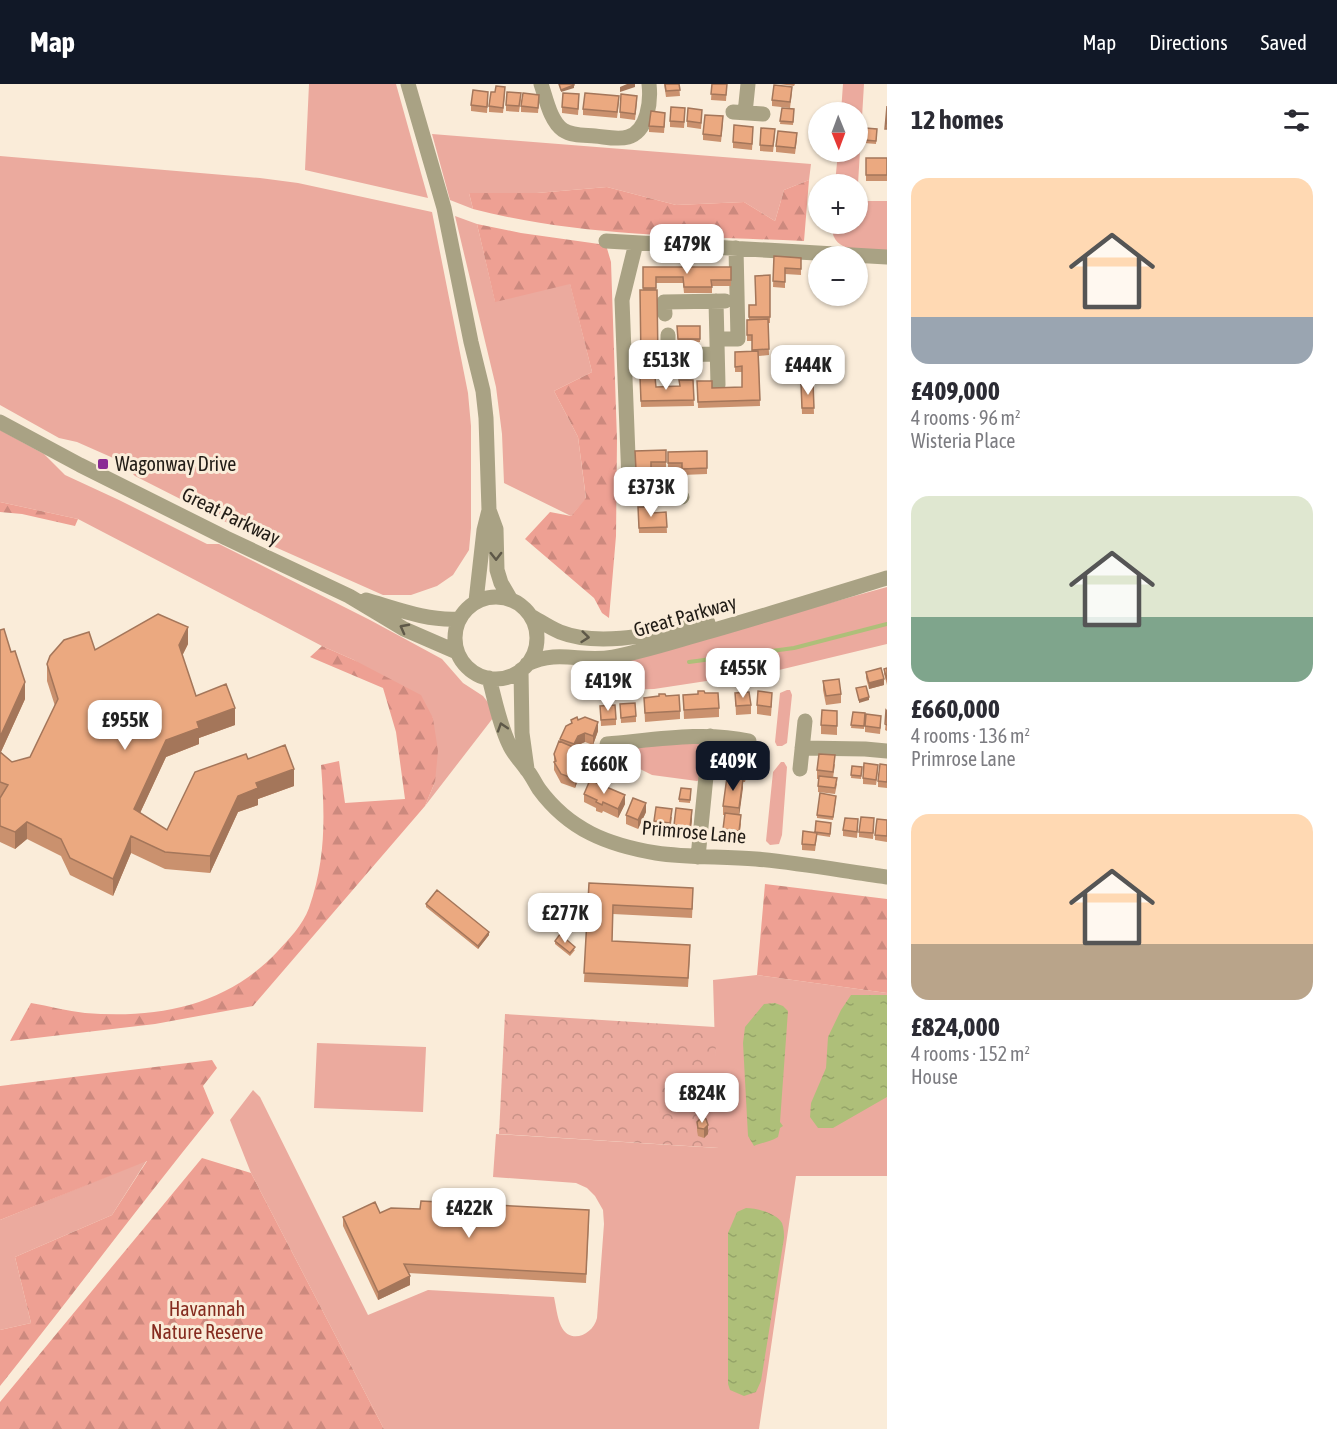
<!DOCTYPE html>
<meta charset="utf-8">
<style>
:root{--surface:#fff;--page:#f2f2f3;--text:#2b2b33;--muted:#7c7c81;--accent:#111827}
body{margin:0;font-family:"Asap Condensed",sans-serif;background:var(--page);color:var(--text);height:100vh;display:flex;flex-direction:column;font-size:22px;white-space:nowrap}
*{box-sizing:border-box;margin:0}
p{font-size:20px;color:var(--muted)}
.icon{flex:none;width:33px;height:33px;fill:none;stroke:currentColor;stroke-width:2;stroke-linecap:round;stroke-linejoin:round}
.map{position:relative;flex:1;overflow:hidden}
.drawer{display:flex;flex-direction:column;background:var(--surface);width:450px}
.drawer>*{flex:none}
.needle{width:39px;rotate:179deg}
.tools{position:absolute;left:808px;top:18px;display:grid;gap:12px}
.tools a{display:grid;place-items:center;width:60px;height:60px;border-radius:50%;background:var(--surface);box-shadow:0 2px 4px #0004;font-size:30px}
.price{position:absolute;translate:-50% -51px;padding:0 14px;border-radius:12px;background:#fff;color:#222;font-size:20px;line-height:39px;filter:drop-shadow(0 2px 3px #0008)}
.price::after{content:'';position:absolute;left:50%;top:36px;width:18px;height:14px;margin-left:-9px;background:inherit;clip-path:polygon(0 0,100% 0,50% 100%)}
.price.current{background:var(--accent);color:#fff}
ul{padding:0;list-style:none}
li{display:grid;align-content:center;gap:12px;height:318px;padding:0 24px}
li span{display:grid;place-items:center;height:186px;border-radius:18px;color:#555}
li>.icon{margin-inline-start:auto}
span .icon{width:108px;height:108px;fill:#fffc;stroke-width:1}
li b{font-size:26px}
h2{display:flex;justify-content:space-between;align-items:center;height:72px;padding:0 24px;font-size:26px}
header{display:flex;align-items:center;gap:36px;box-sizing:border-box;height:84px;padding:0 30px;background:var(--accent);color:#fff}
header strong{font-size:28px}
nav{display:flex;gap:33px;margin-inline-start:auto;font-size:21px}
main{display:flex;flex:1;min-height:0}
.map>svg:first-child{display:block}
.grass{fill:#ebaa9e}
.forest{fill:url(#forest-firs)}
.park{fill:url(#park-crowns)}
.water{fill:url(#water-ripples)}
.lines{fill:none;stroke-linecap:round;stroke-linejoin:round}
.stream{stroke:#aebf79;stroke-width:4}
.minor{stroke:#a9a284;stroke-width:15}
.wall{fill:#ca916e}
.shaded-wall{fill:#a4765a}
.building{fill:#eba980;stroke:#a4765a;stroke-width:1.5}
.oneway{stroke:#5e5848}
.poi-dot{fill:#8a2b94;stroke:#faecd9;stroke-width:2}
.labels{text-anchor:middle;stroke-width:6;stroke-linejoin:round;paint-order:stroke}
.poi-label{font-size:20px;fill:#211c16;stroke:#faecd9;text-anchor:start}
.street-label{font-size:20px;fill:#211c16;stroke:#faecd9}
.park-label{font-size:20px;fill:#852b1f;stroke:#faecd9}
</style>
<header>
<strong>Map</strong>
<nav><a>Map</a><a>Directions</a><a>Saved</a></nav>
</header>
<main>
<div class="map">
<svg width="887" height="1345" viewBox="0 0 887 1345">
<defs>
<pattern id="forest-firs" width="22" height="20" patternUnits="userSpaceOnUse" patternTransform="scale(1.5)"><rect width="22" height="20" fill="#eea093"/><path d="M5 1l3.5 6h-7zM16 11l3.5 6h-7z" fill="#cc897e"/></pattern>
<pattern id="park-crowns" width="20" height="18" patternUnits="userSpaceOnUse" patternTransform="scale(1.5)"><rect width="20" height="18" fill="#ebaa9e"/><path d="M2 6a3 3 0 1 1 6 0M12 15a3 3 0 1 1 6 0" fill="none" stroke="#c99287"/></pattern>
<pattern id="water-ripples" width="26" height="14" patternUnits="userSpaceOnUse" patternTransform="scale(1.5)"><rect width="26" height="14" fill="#aebf79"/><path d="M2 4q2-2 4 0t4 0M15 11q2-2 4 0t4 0" fill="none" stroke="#95a468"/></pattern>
</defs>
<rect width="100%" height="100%" fill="#faecd9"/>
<path class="grass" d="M309 0H396L428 114 305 86Z
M843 0H864L858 100H835L838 68H858V28H841Z
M432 50 811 80 809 96 784 106 775 137 744 118 676 121 607 103 537 109H469L473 125 450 116Z
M0 72 260 94 298 99 432 128 468 309 471 342V444L469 466 453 491 437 502 411 511H383L275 463 135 392 120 377 77 358 59 354 0 321Z
M858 117H887V167C866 166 830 171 832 140H858Z
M455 132 477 140 495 217 570 199 592 288 554 307 578 353 586 415 571 432 504 399 502 350 496 303Z
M0 346 44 370 65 391 119 416 207 460H219L370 536 442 575 463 599 483 612 490 621 493 634 425 722 435 698 433 634 354 576 322 562 78 435 0 418Z
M887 503V560L779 586 654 605 591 607 581 606 575 600 580 589 612 587 613 589 626 586 624 577 649 569Z
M787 606H790L792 611 787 659 782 662H777L775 658 780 609Z
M700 657 704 663 701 695 697 697 652 691 630 680 629 664Z
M781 678H784L787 683 782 751 779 760 770 761 766 757 773 688Z
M757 891 887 909V1092H796L759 1345H384L251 1089 230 1036 253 1006 260 1013 368 1231 428 1206 554 1213C556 1222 557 1233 561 1242 570 1261 593 1251 597 1234L604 1140 603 1126 595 1112 587 1104 576 1099 493 1093 496 1050 718 1064 713 896Z
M317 959 426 963 423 1028 314 1024Z
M147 1076 112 1131 15 1173 31 1239 0 1246V1136Z"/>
<path class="forest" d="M809 96 804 157C693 152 581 153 473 125L469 109H537L607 103 676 121 744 118 775 137 784 106Z
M477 140 521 149 606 161 611 178 617 356 616 452 609 534 602 529 594 514 525 455 550 428 571 432 586 414 578 353 554 307 592 288 570 200 495 218Z
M0 418 78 435 75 442 22 430 0 428Z
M322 562 354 576 421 611 433 634 438 667 435 698 425 722 253 922 155 940 10 957 31 919C49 922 67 927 85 929 157 935 226 922 277 868 288 856 303 841 309 824 326 775 325 732 321 681L339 677 345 719 405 715 396 648 383 604 310 573Z
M765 800 887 815V909L757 891Z
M212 976 217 984 203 1002 214 1029C141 1119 72 1212 0 1302V1246L31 1239 15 1173 112 1131 147 1077 0 1136V1002Z
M202 1074 251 1089 384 1345H0V1318Z"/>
<path class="park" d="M505 930 715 943 719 1064 499 1050Z"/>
<path class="water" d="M851 911H887V1013L833 1044H818L810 1033 811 1019 826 984 828 953 841 926Z
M775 919 783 922 788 927 780 1038 783 1042 780 1044 778 1053C770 1058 763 1058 754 1062L748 1052 743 959 745 943 764 920Z
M746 1124C756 1124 776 1129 782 1139 784 1144 784 1150 784 1154L761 1297 756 1308 744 1312 730 1306 728 1300V1149L737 1128Z"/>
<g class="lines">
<path class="stream" d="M689 578 794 564 887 540"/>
<path class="minor" d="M408 0 444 124 471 258 483 307 486 334 489 426 484 446 476 517
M541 0C546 14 550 37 563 46 572 52 585 51 595 52 606 53 618 56 628 53 648 47 651 17 649 0
M733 28 763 30
M745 29 748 0
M606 157 887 173
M636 159 622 216 629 398C638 418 664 412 682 413
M716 217 718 301
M665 230 664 218 725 217
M668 251V271L717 270
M717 255H738L736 164
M0 338 80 381 226 454 349 512 404 545 457 568
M489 426 496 445 497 486 501 499 511 516
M455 554a41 41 0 1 1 82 0a41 41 0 1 1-82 0Z
M366 516C397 525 427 537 459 535
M531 532C540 537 550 544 560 548 603 565 665 547 708 539
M527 580C559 565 581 579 613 573 646 567 678 556 711 547 770 530 828 512 887 494
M521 586 522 649 527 685
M489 594C495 616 499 639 509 660 513 670 521 677 527 686 532 692 535 699 539 705 569 746 608 761 656 769 689 774 723 772 756 775 800 779 843 787 887 793
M607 660C654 656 703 647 749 657
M802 664 865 665 887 667
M800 685 805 637
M698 773 710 652"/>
</g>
<path class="wall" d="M664 0H679L680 12 666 13Z
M712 0H727L726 17 711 16Z
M779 0H795L794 2Z
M505 9 503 29 489 28V22Z
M792 9 790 24 772 22V16Z
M488 13 487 29 471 27V21Z
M521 15 519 28 506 27V21Z
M579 16 578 31 562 29V23Z
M539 17 538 29 521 28V22Z
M619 18 617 34 583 31V25Z
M637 18 635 36 620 34V28Z
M782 24 794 25 793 41 780 40Z
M685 30 684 44 670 43V37Z
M702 31 701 45 687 43V37Z
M665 35 664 49 649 48V42Z
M723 38 721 58 703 56V50Z
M865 44 877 45 876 60 864 59Z
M753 49 752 66 733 64V58Z
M775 51 773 68 760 67V61Z
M797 55 795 70 776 68V62Z
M866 74H887V97H866Z
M774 172 801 174V191L785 190V204L773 203Z
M643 183H731V202H712V209H684L683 199H656L658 282 641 283 640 206H643Z
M770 191V239H768L769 271 759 272 760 322 698 324 697 297 712 304 742 303V288H735V268L752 267V257H747V236H749V221H755Z
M677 242H700V258H678Z
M640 293 656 303 679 302 693 296 694 322 641 323Z
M813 299 814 330H802L801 300Z
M666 366V384H651V392H636L635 367Z
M707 367V390L682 391V385H668V368Z
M638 423 653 429 666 428 667 449H639Z
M0 546 25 615 1 668 12 678 30 673 55 622 47 597V580L95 566 188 560 182 572 196 612 235 641 199 654V660L166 673 140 729 167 746 248 675 294 702 258 715V721L238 728 210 789 165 785 131 769 113 812 70 791 61 772 27 755 15 765 0 758Z
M887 584V601L884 590V585Z
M866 588 884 601 869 605 866 594Z
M823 597 841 610V619L826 621 823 606Z
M705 609 719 624V633L684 635 683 611Z
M735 609 751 621V630L736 631Z
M659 612H666L680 627V635L645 638 644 614Z
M772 617 771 632 757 630V621Z
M620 620 636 632V638L621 639Z
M600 622 616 635V641L601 642Z
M887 627V647L885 646Z
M853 628 865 629 864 645 851 644Z
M571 636H578L598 647 593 661 585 658 578 661 574 669H573L571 676 580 691 575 704 561 699 554 686V670L560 658V655L571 639Z
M837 636V651L821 650V641Z
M881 638 880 650 865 648V642Z
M748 676 745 698H743L739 731 741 740 739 756 723 754 725 731H723V722L730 694V687Z
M835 680 833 694 837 700 835 710 818 708V695H817V686Z
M887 681V704L878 703V697Z
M852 682 862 683 861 695 851 694Z
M878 687 876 701 863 700V694Z
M691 705 690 719 679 718V715Z
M584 710 625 720 618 734 603 727 602 729 596 727V724L584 718Z
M836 715 833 736 817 734V731Z
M646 728 638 745 626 740V731Z
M672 733 670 748 654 746V737Z
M692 735 690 752 674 750V741Z
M887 736V758L875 756V751Z
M831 739 830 753 817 751 815 767 802 766V760L815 748Z
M874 740 873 755 859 753V748Z
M858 741 857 754 843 752V746Z
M589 799 693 813 692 834 613 830 612 857 690 870 688 903 584 898Z
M426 820 489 851 478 865 426 823Z
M555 857 575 866 570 872 555 860Z
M701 1034 708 1050 704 1054 698 1052 697 1047V1038Z
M380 1129 589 1135 586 1199 408 1189 410 1201 378 1216 343 1142V1133Z"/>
<path class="shaded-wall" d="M627 0H635V3L620 8V3Z
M574 1V4L561 8V6Z
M188 543V560L179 578V561Z
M884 595V601L869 605V599Z
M25 598V615L0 670V653Z
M869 613V616L859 619V616Z
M235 624V641L199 654V660L166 673 134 742V725L166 656 197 638Z
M598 638V647L593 661V652Z
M585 649V658L578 661 574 669V660L578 652Z
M573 663V672L570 680V671Z
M748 667V676L745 698V689Z
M580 682V691L575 704V695Z
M294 685V702L258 715V721L238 728 210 789V772L238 712 256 699Z
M743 695V704L739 733V724Z
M625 711V720L618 734V725Z
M646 719V728L638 745V736Z
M692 726V735L690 752V743Z
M27 738V755L15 765V748Z
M131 752V769L113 812V795Z
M489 848V851L478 865V862Z
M708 1041V1050L704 1054V1045Z
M410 1192V1201L378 1216V1208Z"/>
<path class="building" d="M559 0H574V1L561 6Z
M665 0H679L680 6 666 7Z
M712 0H727L726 11 711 10Z
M774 1 792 3 790 18 772 16Z
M496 2 505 3 503 24 489 22 491 8H495Z
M473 6 488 8 487 23 471 21Z
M507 8 521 9 519 22 506 21Z
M523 9 539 11 538 24 521 22Z
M563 9 579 10 578 25 562 23Z
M585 9 619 12 617 28 583 25Z
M621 10 637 12 635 30 620 28Z
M887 22V45H885Z
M671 23 685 24 684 38 670 37Z
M688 24 702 26 701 39 687 37Z
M782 24 794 25 793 38 780 37Z
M651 27 665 29 664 43 649 42Z
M705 31 723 32 721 52 703 50Z
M734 41 753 43 752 60 733 58Z
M761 44 775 45 773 62 760 61Z
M865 44 877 45 876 57 864 56Z
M778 47 797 49 795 64 776 62Z
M866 74H887V91H866Z
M774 172 801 174V185L785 184V198L773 197Z
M643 183H731V196H711L712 203H684L683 193H656V204H643Z
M770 191V233H749V221H756L755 192Z
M640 206H657L658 277H641Z
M768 235 769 265 752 266V251H747V236Z
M677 242H700V255H678Z
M758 267 760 316 698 318 697 297H712V304L742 303V282L735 283V268Z
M640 293H655L656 303 680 302 679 296H693L694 316 641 317Z
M813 299 814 324H802L801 300Z
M666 366V378H651V386H636L635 367Z
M707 367V384L682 385V379H668V368Z
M638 423H653V429L666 428 667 443 639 444Z
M158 530 188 543 179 561 196 612 226 600 235 624 197 638 199 644 166 656 134 725 167 746 195 688 246 670 248 675 285 661 294 685 256 699 258 704 238 712 210 772 165 768 131 752 113 795 70 774 61 755 27 738 15 748 0 742V714L8 701 0 698V668L12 678 30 673 58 615 47 580 50 572 64 556 89 548 95 566Z
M4 545 11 568 15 567 25 598 0 653V546Z
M881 584 884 595 869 599 866 588Z
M887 584V596L884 585Z
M839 595 841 610 826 612 823 597Z
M866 602 869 613 859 616 856 604Z
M698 607H704L705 609H718L719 624 684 626 683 611 698 610Z
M758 607 772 609 771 623 757 621Z
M749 608 751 621 736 622 735 609Z
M659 610H665L666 612 679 611 680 627 645 629 644 614 659 612Z
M635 619 636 632 621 634 620 620Z
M615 621 616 635 601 636 600 622Z
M822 626 837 627V642L821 641Z
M886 626 887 627V641L885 640Z
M853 628 865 629 864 642 851 641Z
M866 630 881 632 880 644 865 642Z
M577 633 578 636 585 633 598 638 593 652 585 649 578 652 574 660 560 655 566 642 572 639 571 636Z
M559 657 573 663 570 671 572 678 580 682 575 695 561 690 554 678 556 677 554 670Z
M733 665 748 667 745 689 730 687Z
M819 670 835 671 833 688 817 686Z
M864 679 878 681 876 696 863 694Z
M880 680 887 681V698L878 697Z
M852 682 862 683 861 692 851 691Z
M819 692 837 694 835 704 818 702Z
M727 693 743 695 739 724 723 722Z
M590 696 625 711 618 725 603 718 602 721 596 718 597 716 584 710Z
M681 704 691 705 690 716 679 715Z
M820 709 836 712 833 733 817 731Z
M633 714 646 719 638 736 626 731Z
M656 723 672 725 670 739 654 737Z
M676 724 692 726 690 743 674 741Z
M725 729 741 731 739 747 723 745Z
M861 733 874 734 873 749 859 748Z
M845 734 858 735 857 748 843 746Z
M877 735 887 736V752L875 751Z
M816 737 831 739 830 750 815 748Z
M803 747 817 749 815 761 802 760Z
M589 799 693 804 692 825 613 821 612 857 690 861 688 894 584 889Z
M437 806 489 848 478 862 426 820Z
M560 850 575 863 570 869 555 857Z
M701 1034 706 1035 708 1041 704 1045 698 1044 697 1038Z
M421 1117 589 1126 586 1190 404 1180 410 1192 378 1208 343 1133 375 1118 380 1129 391 1124 420 1125Z"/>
<defs><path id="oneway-chevron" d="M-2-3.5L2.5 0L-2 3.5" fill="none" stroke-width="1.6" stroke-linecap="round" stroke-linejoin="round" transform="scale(1.5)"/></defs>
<g class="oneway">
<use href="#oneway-chevron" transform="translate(496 472) rotate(89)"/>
<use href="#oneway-chevron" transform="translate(404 544) rotate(-152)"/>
<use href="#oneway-chevron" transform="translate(585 553) rotate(6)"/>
<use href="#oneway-chevron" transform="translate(502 643) rotate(-108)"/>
</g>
<rect class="poi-dot" x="97" y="374" width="12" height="12" rx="3"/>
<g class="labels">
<g class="poi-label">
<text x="115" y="387">Wagonway Drive</text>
</g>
<g class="street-label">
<text transform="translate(231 432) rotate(26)" y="7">Great Parkway</text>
<text transform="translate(685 532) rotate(-16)" y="7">Great Parkway</text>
<text transform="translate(694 748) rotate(5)" y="7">Primrose Lane</text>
</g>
<g class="park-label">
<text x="207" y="1232">Havannah<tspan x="207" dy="23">Nature Reserve</tspan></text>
</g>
</g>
</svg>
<div class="tools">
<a><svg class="needle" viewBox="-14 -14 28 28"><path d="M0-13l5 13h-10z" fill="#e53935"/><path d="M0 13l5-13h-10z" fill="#7c7c81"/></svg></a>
<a>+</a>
<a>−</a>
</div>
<b class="price" style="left:687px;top:191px">£479K</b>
<b class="price" style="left:666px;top:307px">£513K</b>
<b class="price" style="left:808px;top:312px">£444K</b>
<b class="price" style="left:651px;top:434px">£373K</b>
<b class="price" style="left:743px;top:615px">£455K</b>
<b class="price" style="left:608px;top:628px">£419K</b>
<b class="price" style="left:125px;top:667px">£955K</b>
<b class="price current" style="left:733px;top:708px">£409K</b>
<b class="price" style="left:604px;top:711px">£660K</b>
<b class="price" style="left:565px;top:860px">£277K</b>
<b class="price" style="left:702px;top:1040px">£824K</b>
<b class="price" style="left:469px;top:1155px">£422K</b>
</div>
<section class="drawer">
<h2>12 homes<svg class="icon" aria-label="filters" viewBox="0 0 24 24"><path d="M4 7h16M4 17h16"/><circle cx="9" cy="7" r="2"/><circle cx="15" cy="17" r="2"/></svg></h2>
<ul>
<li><span style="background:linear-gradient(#ffd9b3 75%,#9aa5b1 0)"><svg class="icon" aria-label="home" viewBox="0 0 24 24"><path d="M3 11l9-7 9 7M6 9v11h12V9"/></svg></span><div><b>£409,000</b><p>4 rooms · 96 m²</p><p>Wisteria Place</p></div></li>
<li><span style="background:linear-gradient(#dfe7d0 65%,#7fa58c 0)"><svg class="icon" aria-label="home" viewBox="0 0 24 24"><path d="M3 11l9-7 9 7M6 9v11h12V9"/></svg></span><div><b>£660,000</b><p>4 rooms · 136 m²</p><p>Primrose Lane</p></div></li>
<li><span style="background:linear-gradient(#ffd9b3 70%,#b9a48a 0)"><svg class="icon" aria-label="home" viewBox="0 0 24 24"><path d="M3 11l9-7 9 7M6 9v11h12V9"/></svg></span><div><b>£824,000</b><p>4 rooms · 152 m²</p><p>House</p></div></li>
</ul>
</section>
</main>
